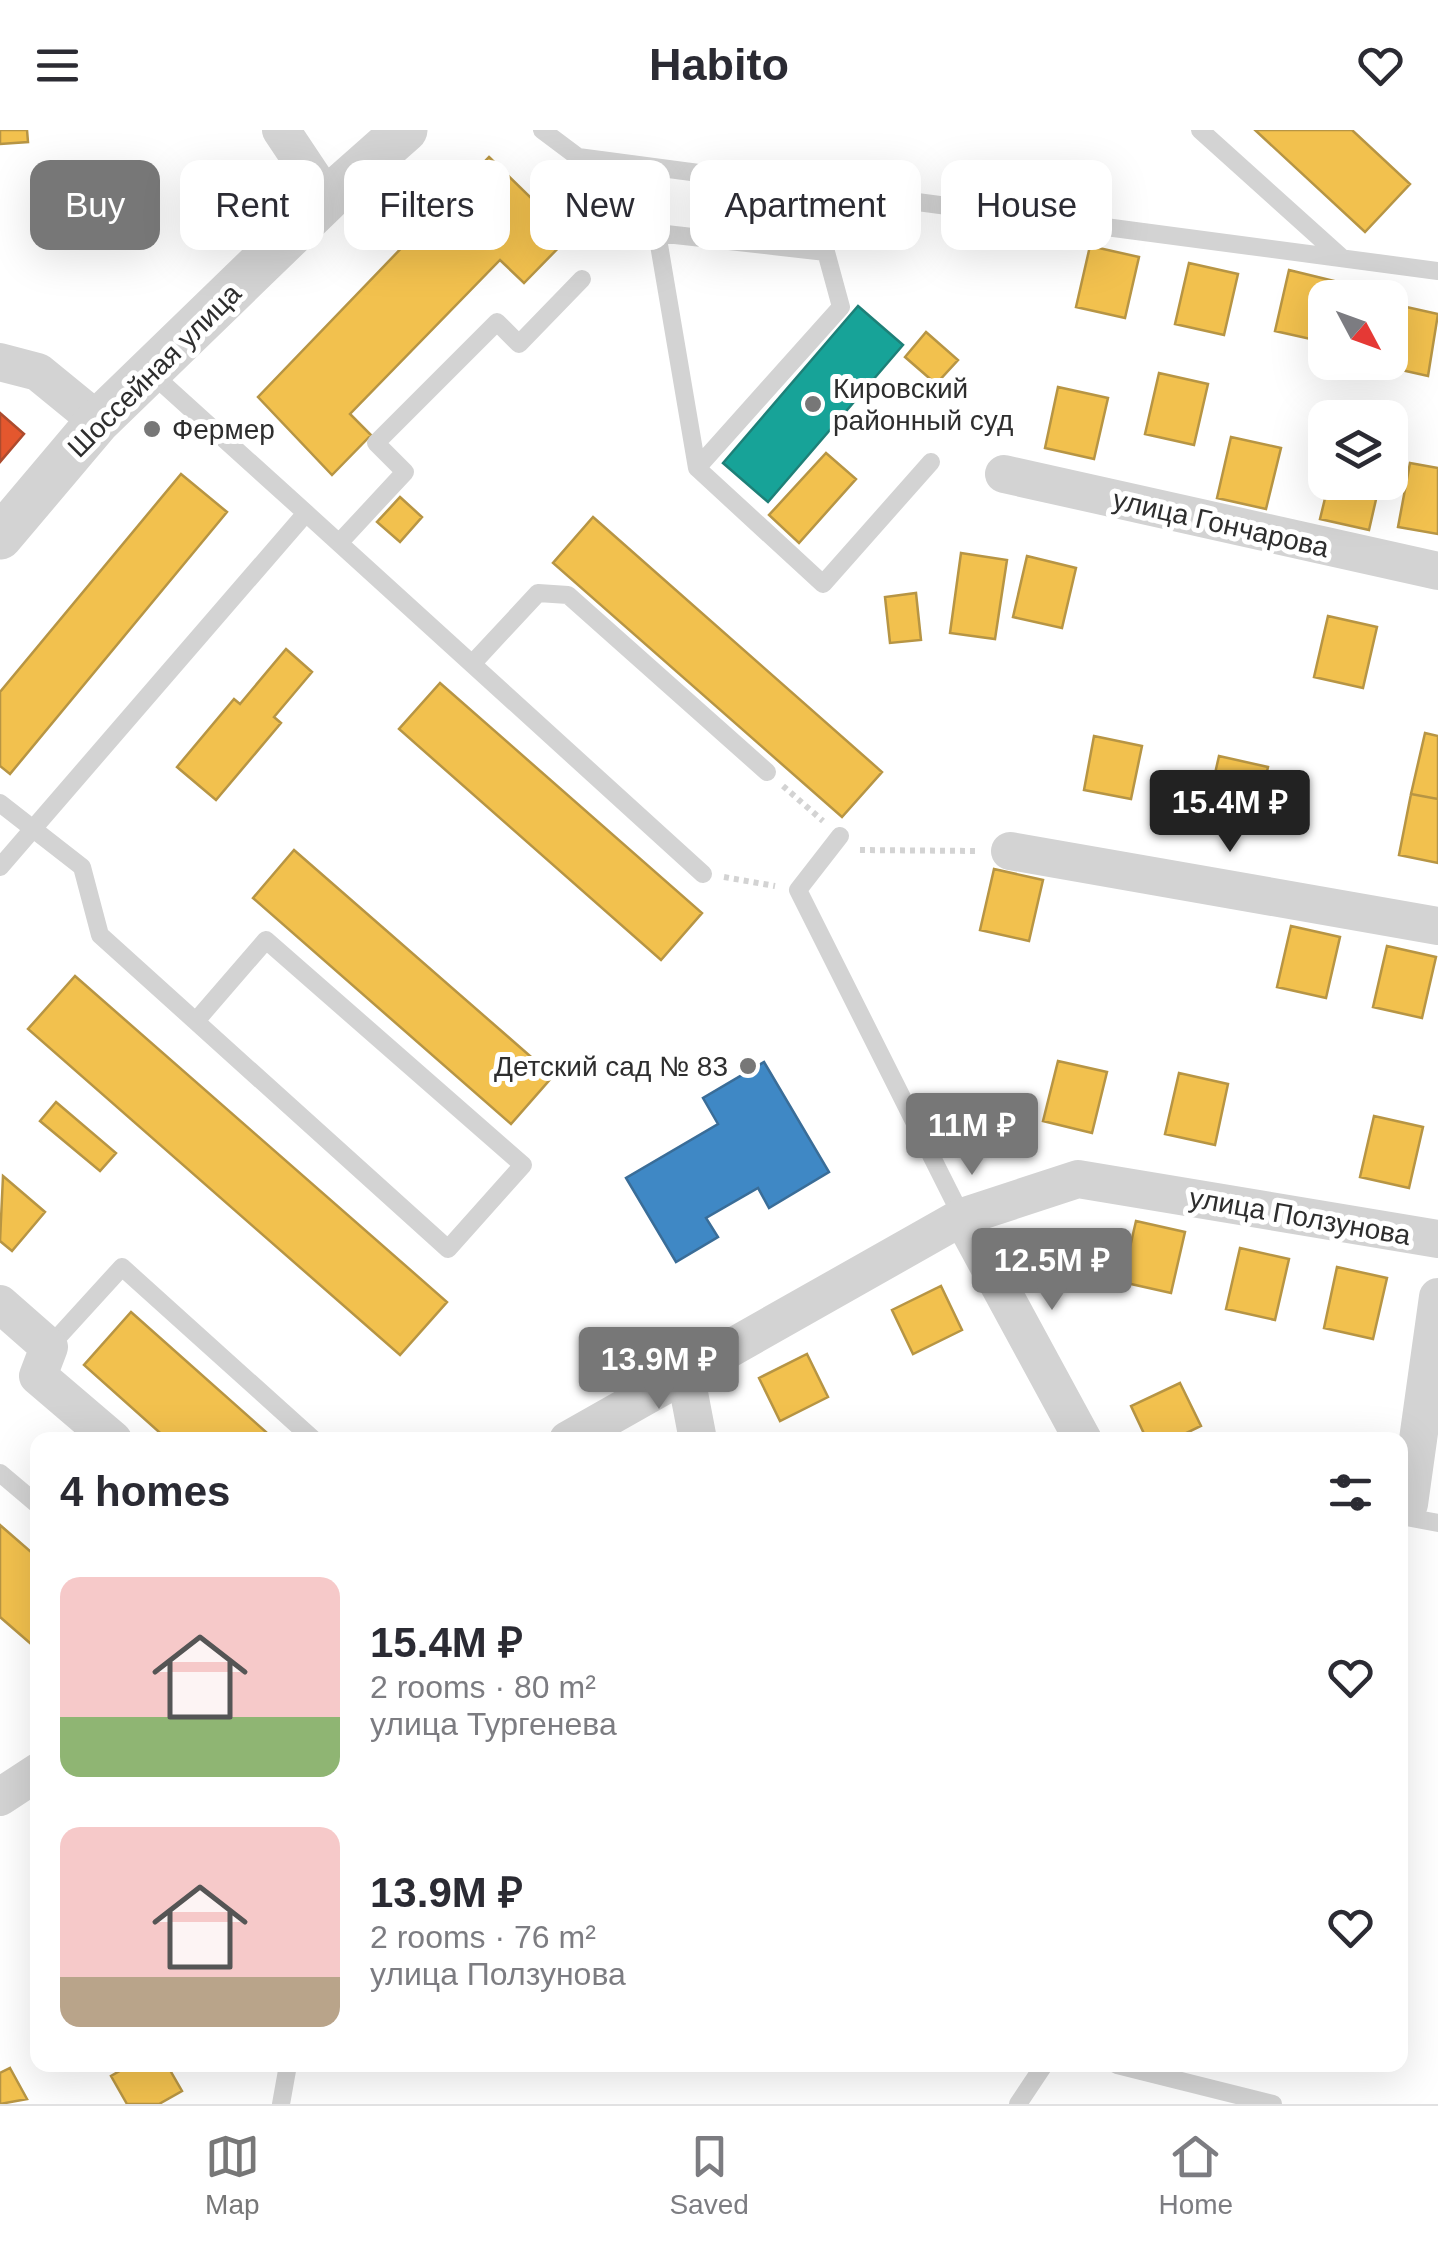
<!DOCTYPE html>
<meta charset="utf-8">
<style>
:root{--surface:#fff;--page:#f7f7f7;--text:#2b2b33;--muted:#7c7c81;--line:#e1e1e2;--accent:#777}
body{margin:0;font-family:Arial,sans-serif;background:var(--page);color:var(--text);height:100vh;display:flex;flex-direction:column;font-size:38px;white-space:nowrap}
*{box-sizing:border-box;margin:0}
p{font-size:32px;color:var(--muted)}
.icon{flex:none;width:55px;height:55px;fill:none;stroke:currentColor;stroke-width:2;stroke-linecap:round;stroke-linejoin:round}
.map{position:relative;flex:1;overflow:hidden}
.details{position:absolute;left:30px;top:1302px;width:1378px;height:640px;display:flex;flex-direction:column;background:var(--surface);border-radius:20px;box-shadow:0 10px 40px #0002}
.details>*{flex:none}
.hud{position:absolute;left:30px;top:30px;width:1380px;height:90px;display:flex;gap:20px}
.needle{width:65px;rotate:131deg}
.buttons{position:absolute;left:1308px;top:150px;display:grid;gap:20px}
.buttons a{display:grid;place-items:center;width:100px;height:100px;border-radius:20px;background:var(--surface);box-shadow:0 10px 40px #0002;font-size:50px}
.price{position:absolute;translate:-50% -85px;padding:0 22px;border-radius:10px;background:var(--accent);color:#fff;font-size:32px;line-height:65px;filter:drop-shadow(0 2px 5px #0008)}
.price::after{content:'';position:absolute;left:50%;top:60px;width:30px;height:22px;margin-left:-15px;background:inherit;clip-path:polygon(0 0,100% 0,50% 100%)}
.price.current{background:#222;color:#fff}
ul{padding:0;list-style:none}
li{display:flex;align-items:center;gap:30px;height:250px;padding:0 30px}
li span{display:grid;place-items:center;flex:none;width:280px;height:200px;border-radius:20px;color:#555}
li>.icon{margin-inline-start:auto}
span .icon{width:120px;height:120px;fill:#fffc;stroke-width:1}
li b{font-size:42px}
h2{display:flex;justify-content:space-between;align-items:center;height:120px;padding:0 30px;font-size:42px}
.tag{padding:0 35px;border-radius:20px;background:var(--surface);box-shadow:0 10px 40px #0002;font-size:35px;line-height:90px}
.tag.current{background:var(--accent);color:#fff}
header{display:flex;justify-content:space-between;align-items:center;height:130px;padding:0 30px;background:var(--surface);font-size:45px;font-weight:600}
.tabs{display:flex;justify-content:space-around;align-items:center;height:140px;border-top:2px solid var(--line);background:var(--surface);font-size:28px;color:var(--muted)}
.tabs a{display:grid;justify-items:center;gap:5px}
.tabs .current{color:var(--accent)}
.map>svg:first-child{display:block}
.homes{fill:#f2c14e;stroke:#b79544;stroke-width:2.5}
.shops{fill:#e4572e;stroke:#ad4b2e;stroke-width:2.5}
.schools{fill:#3f88c5;stroke:#3a6d98;stroke-width:2.5}
.public{fill:#17a398;stroke:#1e8078;stroke-width:2.5}
.lines{fill:none;stroke-linecap:round;stroke-linejoin:round}
.path{stroke:#d3d3d3;stroke-width:6;stroke-dasharray:5 5;stroke-linecap:butt}
.service{stroke:#d3d3d3;stroke-width:18}
.minor{stroke:#d3d3d3;stroke-width:38}
.tertiary{stroke:#d3d3d3;stroke-width:45}
.poi-dot{fill:#777;stroke:#fff;stroke-width:4}
.labels{text-anchor:middle;stroke-width:10;stroke-linejoin:round;paint-order:stroke}
.street-label{font-size:28px;fill:#2e2e2e;stroke:#fff}
.poi-label{font-size:28px;fill:#2e2e2e;stroke:#fff;text-anchor:start}
</style>
<header><svg class="icon" aria-label="menu" viewBox="0 0 24 24"><path d="M4 6h16M4 12h16M4 18h16"/></svg>Habito<svg class="icon" aria-label="heart" viewBox="0 0 24 24"><path d="M12 20l-8-8c-3-5 5-10 8-4 3-6 11-1 8 4z"/></svg></header>
<div class="map">
<svg width="1438" height="1974" viewBox="0 0 1438 1974">
<rect width="100%" height="100%" fill="#fff"/>
<path class="homes" d="M0 0H27L28 12 0 14Z
M1255 0H1352L1410 54 1365 102Z
M489 27 570 106 524 153 500 130 350 284 371 305 332 345 258 267Z
M1090 116 1139 127 1125 188 1076 177Z
M1189 133 1238 144 1224 205 1175 194Z
M1289 140 1338 152 1335 168H1325L1324 212 1275 201Z
M1393 174 1438 184 1428 246 1379 235 1390 232Z
M926 202 958 230 936 254 905 227Z
M1159 243 1208 254 1194 315 1145 304Z
M1058 257 1108 268 1094 329 1045 318Z
M1231 307 1281 318 1266 379 1217 368Z
M826 323 856 349 799 413 769 385Z
M1410 333 1438 338V404L1398 397Z
M181 344 227 382 10 644 0 636V562Z
M1329 352H1380L1369 400 1320 389Z
M400 367 422 387 400 412 377 392Z
M593 387 882 642 842 687 553 433Z
M961 423 1007 430 995 509 950 503Z
M1027 426 1076 438 1062 498 1013 487Z
M916 463 921 510 890 513 885 467Z
M1328 486 1377 497 1363 558 1314 547Z
M286 519 312 542 274 587 281 593 216 670 177 637 234 569 240 574Z
M440 553 702 783 661 830 399 599Z
M1425 603 1438 606V669L1411 664Z
M1094 606 1142 616 1131 669 1084 660Z
M1219 626 1268 637 1254 698 1205 687Z
M1411 664 1438 669V733L1399 725Z
M294 720 553 946 511 994 253 768Z
M994 739 1043 750 1029 811 980 800Z
M1291 796 1340 807 1326 868 1277 857Z
M1387 816 1436 827 1422 888 1373 877Z
M75 846 447 1172 400 1225 28 899Z
M1058 931 1107 942 1092 1003 1043 991Z
M1179 943 1228 954 1215 1015 1165 1004Z
M56 972 116 1023 100 1041 40 991Z
M1374 986 1423 997 1409 1058 1360 1047Z
M3 1046 45 1082 12 1121 0 1111Z
M1136 1091 1185 1102 1171 1163 1122 1152Z
M1240 1118 1289 1129 1275 1190 1226 1179Z
M1337 1137 1387 1148 1373 1209 1324 1198Z
M941 1156 962 1200 913 1224 892 1180Z
M131 1182 275 1310H168L84 1235Z
M807 1224 828 1267 780 1291 759 1248Z
M1180 1253 1201 1296 1172 1310H1147L1131 1276Z
M0 1395 38 1428V1520L0 1487Z
M130 1935H167L182 1961 159 1974H127L111 1946Z
M10 1938 27 1969 0 1974V1943Z"/>
<path class="shops" d="M0 283 24 304 0 332Z"/>
<path class="schools" d="M764 932 829 1042 769 1078 758 1058 706 1088 718 1107 676 1132 626 1048 718 994 703 968Z"/>
<path class="public" d="M858 176 903 215 768 372 723 333Z"/>
<g class="lines">
<path class="path" d="M783 656 823 691
M860 720 977 721
M724 747 775 756"/>
<path class="service" d="M542 0 578 27 1438 141
M1200 0 1341 127
M578 28 657 103
M697 338 841 177 826 122 657 103 697 338 823 454 931 332
M306 383 703 744
M339 413 405 342 376 313 497 192 519 214 582 149
M472 534 538 463 568 465 767 642
M0 673 82 737 100 805 448 1119 523 1035 266 810 196 891
M840 706 798 760 962 1087
M0 737 306 383 150 242
M49 1217 122 1137 314 1310
M0 1343 38 1375
M1408 1380 1406 1387 1438 1393
M1117 1935 1273 1974
M281 1974 288 1935
M1018 1974 1044 1935"/>
<path class="minor" d="M281 0 327 69
M0 232 38 242 98 291
M1004 344 1438 441
M1010 721 1438 796
M962 1087 1083 1310
M0 1174 49 1217 38 1246 113 1310
M685 1242 698 1310
M568 1310 962 1087 1078 1049 1438 1109
M1409 1374 1438 1167
M0 1667 38 1642"/>
<path class="tertiary" d="M0 407 98 291 327 69 405 0"/>
</g>
<g class="poi-dot">
<circle cx="813" cy="274" r="10"/>
<circle cx="152" cy="299" r="10"/>
<circle cx="748" cy="936" r="10"/>
</g>
<g class="labels">
<g class="street-label">
<text transform="translate(154 240) rotate(-45)" y="10">Шоссейная улица</text>
<text transform="translate(1221 393) rotate(13)" y="10">улица Гончарова</text>
<text transform="translate(1300 1086) rotate(10)" y="10">улица Ползунова</text>
</g>
<g class="poi-label">
<text x="833" y="268">Кировский<tspan x="833" dy="32">районный суд</tspan></text>
<text x="172" y="309">Фермер</text>
<text x="728" y="946" text-anchor="end">Детский сад № 83</text>
</g>
</g>
</svg>
<div class="buttons">
<a><svg class="needle" viewBox="-14 -14 28 28"><path d="M0-13l5 13h-10z" fill="#e53935"/><path d="M0 13l5-13h-10z" fill="#7c7c81"/></svg></a>
<a><svg class="icon" aria-label="layers" viewBox="0 0 24 24"><path d="M12 4l9 5-9 5-9-5zM3 14l9 5 9-5"/></svg></a>
</div>
<b class="price current" style="left:1230px;top:725px">15.4M ₽</b>
<b class="price" style="left:972px;top:1048px">11M ₽</b>
<b class="price" style="left:1052px;top:1183px">12.5M ₽</b>
<b class="price" style="left:659px;top:1282px">13.9M ₽</b>
<div class="hud">
<a class="tag current">Buy</a>
<a class="tag">Rent</a>
<a class="tag">Filters</a>
<a class="tag">New</a>
<a class="tag">Apartment</a>
<a class="tag">House</a>
</div>
<section class="details">
<h2>4 homes<svg class="icon" aria-label="filters" viewBox="0 0 24 24"><path d="M4 7h16M4 17h16"/><circle cx="9" cy="7" r="2"/><circle cx="15" cy="17" r="2"/></svg></h2>
<ul>
<li><span style="background:linear-gradient(#f6c9c9 70%,#8fb573 0)"><svg class="icon" aria-label="home" viewBox="0 0 24 24"><path d="M3 11l9-7 9 7M6 9v11h12V9"/></svg></span><div><b>15.4M ₽</b><p>2 rooms · 80 m²</p><p>улица Тургенева</p></div><svg class="icon" aria-label="heart" viewBox="0 0 24 24"><path d="M12 20l-8-8c-3-5 5-10 8-4 3-6 11-1 8 4z"/></svg></li>
<li><span style="background:linear-gradient(#f6c9c9 75%,#b9a48a 0)"><svg class="icon" aria-label="home" viewBox="0 0 24 24"><path d="M3 11l9-7 9 7M6 9v11h12V9"/></svg></span><div><b>13.9M ₽</b><p>2 rooms · 76 m²</p><p>улица Ползунова</p></div><svg class="icon" aria-label="heart" viewBox="0 0 24 24"><path d="M12 20l-8-8c-3-5 5-10 8-4 3-6 11-1 8 4z"/></svg></li>
</ul>
</section>
</div>
<nav class="tabs">
<a class="current"><svg class="icon" aria-label="map" viewBox="0 0 24 24"><path d="M3 6l6-2 6 2 6-2v14l-6 2-6-2-6 2zM9 4v14M15 6v14"/></svg>Map</a>
<a><svg class="icon" aria-label="saved" viewBox="0 0 24 24"><path d="M7 4h10v16l-5-4-5 4z"/></svg>Saved</a>
<a><svg class="icon" aria-label="home" viewBox="0 0 24 24"><path d="M3 11l9-7 9 7M6 9v11h12V9"/></svg>Home</a>
</nav>
